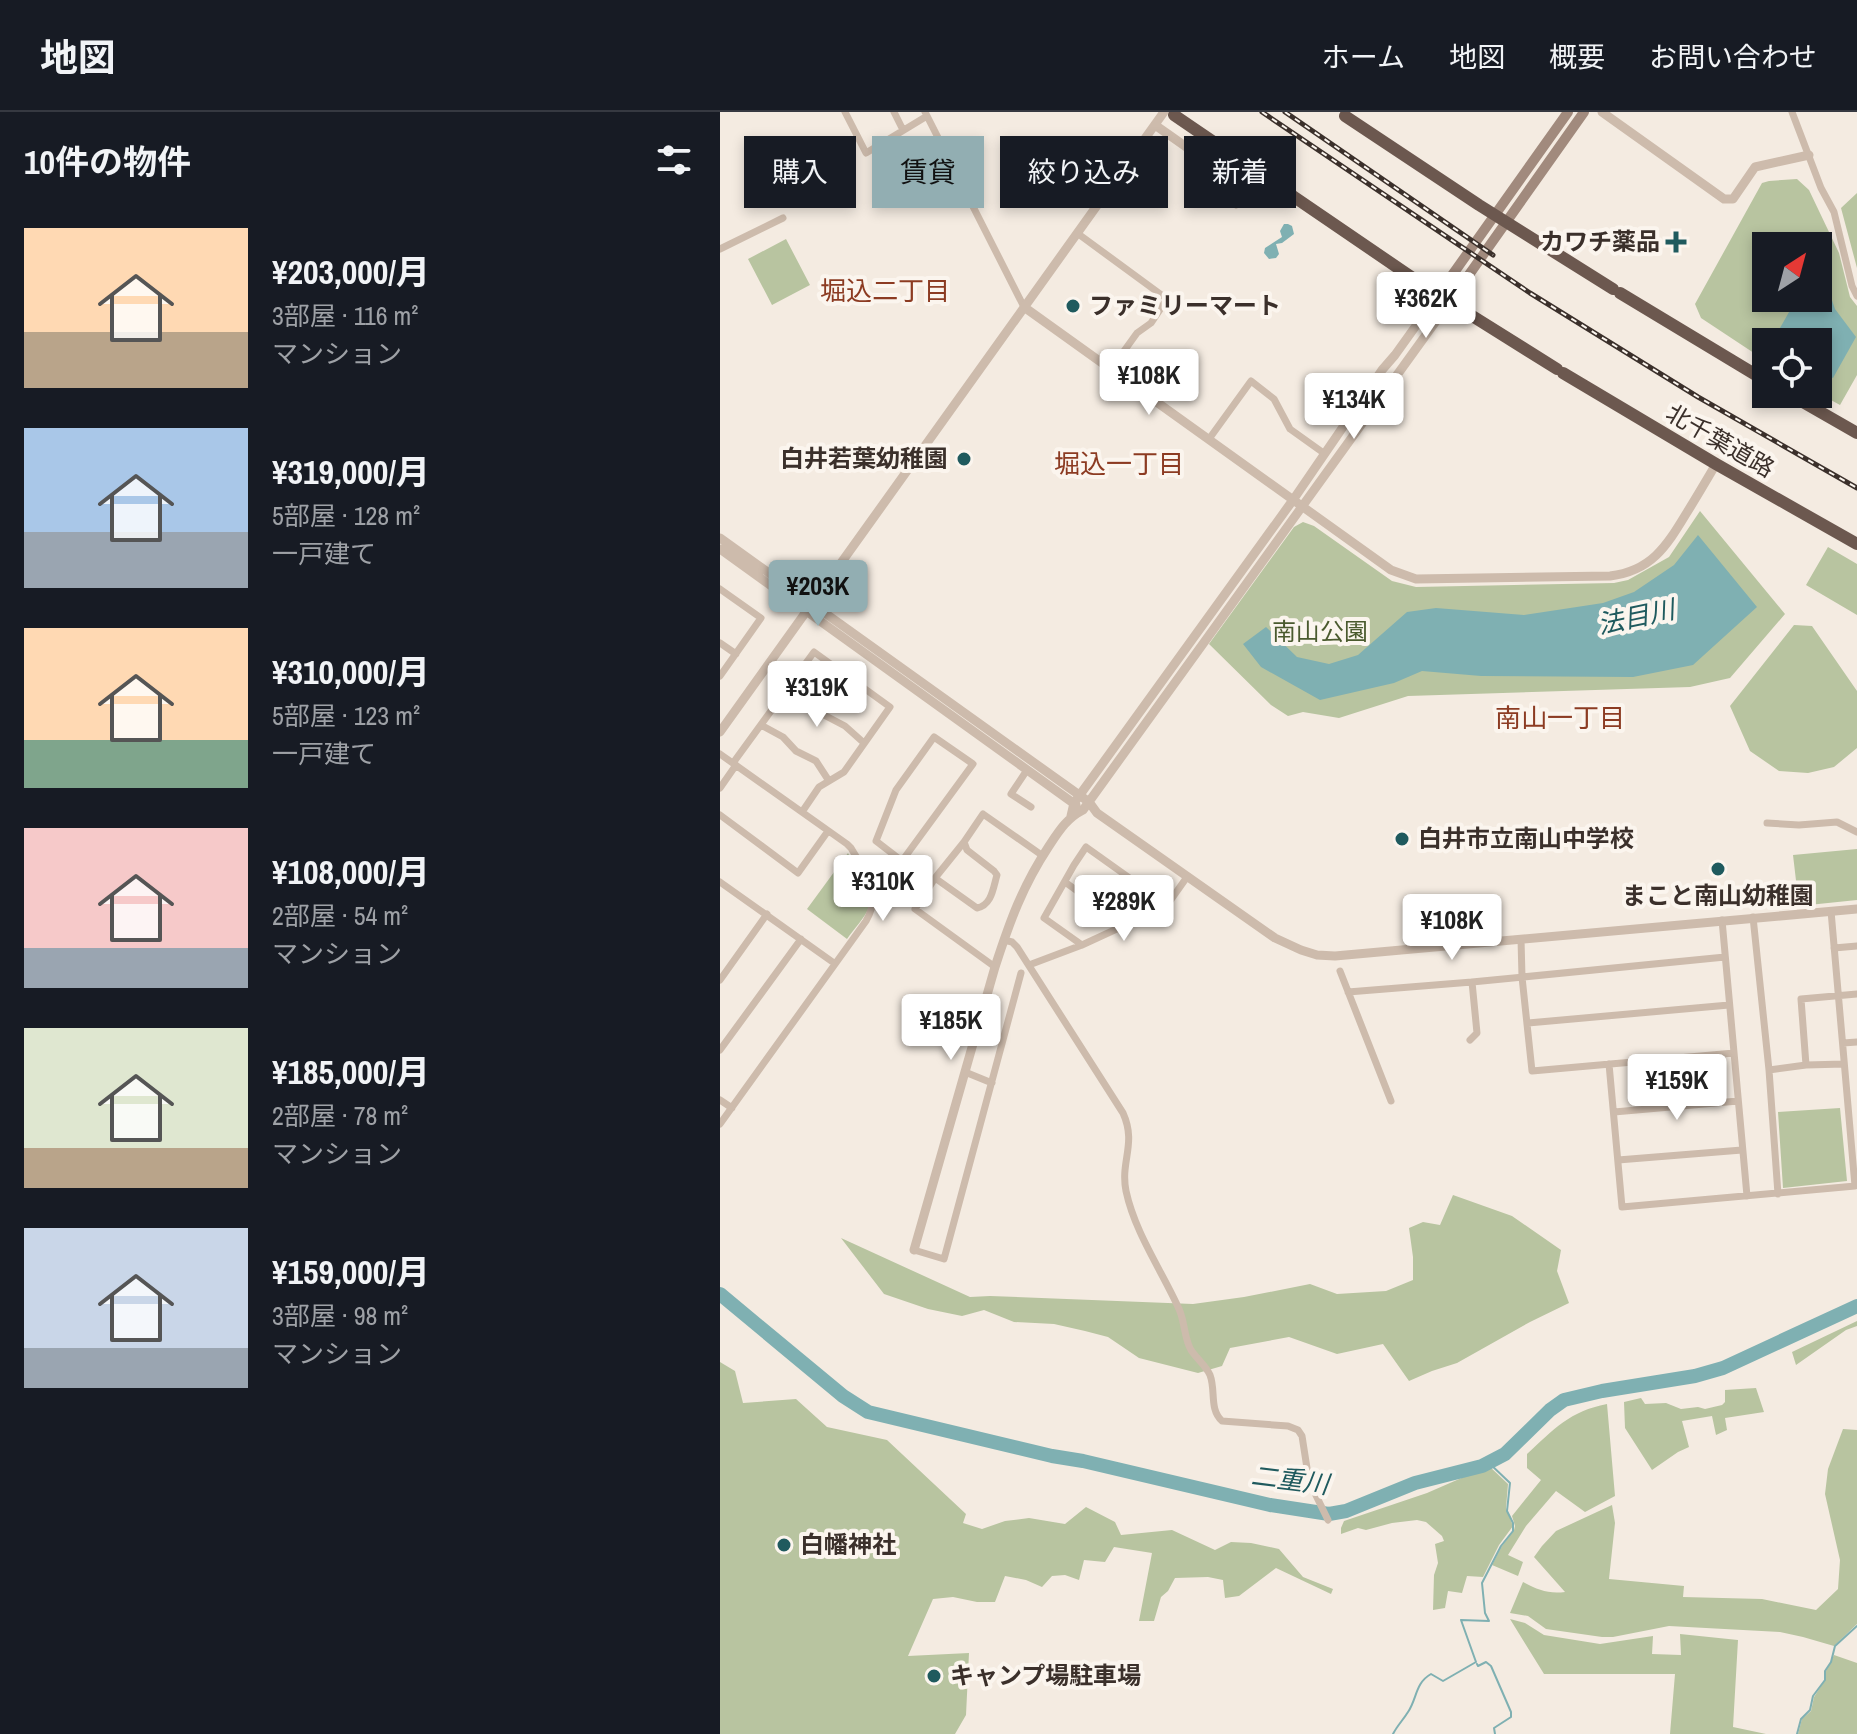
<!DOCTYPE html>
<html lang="ja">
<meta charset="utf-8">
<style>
:root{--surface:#171b24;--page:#242831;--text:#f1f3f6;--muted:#9ea1a6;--line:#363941;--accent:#92aeb2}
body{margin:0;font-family:"Archivo Narrow","Noto Sans JP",sans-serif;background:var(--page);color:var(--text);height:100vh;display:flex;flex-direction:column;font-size:30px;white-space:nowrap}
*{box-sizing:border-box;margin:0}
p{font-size:26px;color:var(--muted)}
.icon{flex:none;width:44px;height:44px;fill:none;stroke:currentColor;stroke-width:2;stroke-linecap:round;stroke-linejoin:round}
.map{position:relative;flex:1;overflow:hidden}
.side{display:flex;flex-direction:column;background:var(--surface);width:720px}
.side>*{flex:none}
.top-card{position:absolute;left:24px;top:24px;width:760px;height:72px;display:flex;gap:16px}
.needle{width:52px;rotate:36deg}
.buttons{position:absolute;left:1032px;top:120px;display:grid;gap:16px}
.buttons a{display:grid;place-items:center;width:80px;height:80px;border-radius:0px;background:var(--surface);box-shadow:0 4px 12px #0003;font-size:40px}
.price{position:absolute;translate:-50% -68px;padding:0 18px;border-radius:8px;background:#fff;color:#222;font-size:26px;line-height:52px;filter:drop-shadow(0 2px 4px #0008)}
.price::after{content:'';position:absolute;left:50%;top:48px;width:24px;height:18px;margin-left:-12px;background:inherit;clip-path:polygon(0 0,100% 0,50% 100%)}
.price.on{background:var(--accent);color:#111}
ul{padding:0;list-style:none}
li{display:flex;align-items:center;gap:24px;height:200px;padding:0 24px}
li span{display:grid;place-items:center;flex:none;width:224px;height:160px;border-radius:0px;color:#555}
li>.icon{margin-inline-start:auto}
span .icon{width:96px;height:96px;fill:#fffc;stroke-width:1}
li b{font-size:34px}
h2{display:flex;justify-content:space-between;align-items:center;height:96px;padding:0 24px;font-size:34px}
.tag{padding:0 28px;border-radius:0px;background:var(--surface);box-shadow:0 4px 12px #0003;font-size:28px;line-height:72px}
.tag.on{background:var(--accent);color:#111}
header{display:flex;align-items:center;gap:48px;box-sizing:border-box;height:112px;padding:0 40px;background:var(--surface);border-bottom:2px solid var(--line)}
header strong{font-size:38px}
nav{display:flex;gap:44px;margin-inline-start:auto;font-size:28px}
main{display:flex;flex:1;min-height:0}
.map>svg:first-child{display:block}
.green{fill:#b8c4a0;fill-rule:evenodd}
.water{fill:#7fb0b2}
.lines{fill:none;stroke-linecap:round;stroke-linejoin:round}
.stream{stroke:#7fb0b2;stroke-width:2}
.river{stroke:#7fb0b2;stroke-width:14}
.minor{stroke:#cdbbac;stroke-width:7}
.tertiary{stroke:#cdbbac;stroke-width:9}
.secondary{stroke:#a18a7d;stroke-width:10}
.trunk{stroke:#6c584f;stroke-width:12}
.rail-casing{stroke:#3b302b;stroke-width:5}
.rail{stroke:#fbf5ee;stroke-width:2;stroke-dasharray:6;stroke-linecap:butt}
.poi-dot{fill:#1f5a5e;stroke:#fbf5ee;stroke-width:3}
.labels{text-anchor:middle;stroke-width:8;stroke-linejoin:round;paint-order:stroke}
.poi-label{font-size:24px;font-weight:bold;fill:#3b302b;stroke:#fbf5ee;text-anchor:start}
.street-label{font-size:24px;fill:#3b302b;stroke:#fbf5ee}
.park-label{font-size:24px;fill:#4a5a2e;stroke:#fbf5ee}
.neighbourhood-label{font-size:26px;fill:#8c3b22;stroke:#fbf5ee}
.water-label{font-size:26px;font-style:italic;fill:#1f5a5e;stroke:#fbf5ee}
</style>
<header>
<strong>地図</strong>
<nav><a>ホーム</a><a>地図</a><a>概要</a><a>お問い合わせ</a></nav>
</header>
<main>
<section class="side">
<h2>10件の物件<svg class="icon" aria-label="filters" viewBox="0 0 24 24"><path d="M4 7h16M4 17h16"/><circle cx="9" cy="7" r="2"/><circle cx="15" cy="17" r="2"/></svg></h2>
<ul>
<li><span style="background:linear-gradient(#ffd9b3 65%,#b9a48a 0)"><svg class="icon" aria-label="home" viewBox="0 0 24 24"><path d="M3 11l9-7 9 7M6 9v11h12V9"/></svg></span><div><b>¥203,000/月</b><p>3部屋 · 116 m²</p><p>マンション</p></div></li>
<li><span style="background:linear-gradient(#a9c7e8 65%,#9aa5b1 0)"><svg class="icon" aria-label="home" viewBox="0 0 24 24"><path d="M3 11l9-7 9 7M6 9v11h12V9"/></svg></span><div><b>¥319,000/月</b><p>5部屋 · 128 m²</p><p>一戸建て</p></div></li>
<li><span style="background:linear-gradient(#ffd9b3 70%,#7fa58c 0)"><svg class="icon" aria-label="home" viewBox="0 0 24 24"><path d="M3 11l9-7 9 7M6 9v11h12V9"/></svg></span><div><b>¥310,000/月</b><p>5部屋 · 123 m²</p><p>一戸建て</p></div></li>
<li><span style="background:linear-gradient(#f6c9c9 75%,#9aa5b1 0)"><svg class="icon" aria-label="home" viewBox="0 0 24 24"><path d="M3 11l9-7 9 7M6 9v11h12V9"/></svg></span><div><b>¥108,000/月</b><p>2部屋 · 54 m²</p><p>マンション</p></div></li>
<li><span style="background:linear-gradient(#dfe7d0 75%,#b9a48a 0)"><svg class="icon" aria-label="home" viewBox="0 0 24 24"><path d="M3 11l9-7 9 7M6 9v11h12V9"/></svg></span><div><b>¥185,000/月</b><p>2部屋 · 78 m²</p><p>マンション</p></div></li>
<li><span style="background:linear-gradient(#c9d6e8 75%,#9aa5b1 0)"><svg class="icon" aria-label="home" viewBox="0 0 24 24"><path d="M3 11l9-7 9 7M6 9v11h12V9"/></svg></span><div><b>¥159,000/月</b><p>3部屋 · 98 m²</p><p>マンション</p></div></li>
</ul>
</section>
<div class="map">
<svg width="1137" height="1622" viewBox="0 0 1137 1622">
<rect width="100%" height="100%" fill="#f4ebe1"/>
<path class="green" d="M1077 67 1089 78 1119 141 1130 185 1137 194V263L1120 293 1098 281V230H1046V249L981 206 975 192 1042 71 1049 69ZM1046 134H1098V186H1046Z
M1137 81V156L1121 96Z
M66 127 90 173 52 193 28 147Z
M980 399 1065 502 1010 566 970 575 688 584 619 606 583 600 568 604 551 593 489 532 574 415 583 410 594 414 672 469 696 475 894 471 908 468 949 445Z
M1108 435 1137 452V503L1086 473Z
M1074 513 1092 514 1137 579V636L1114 655 1088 661 1059 659 1030 639 1010 594Z
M1137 737V788L1079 794 1073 743Z
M128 741C135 755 153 778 149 795 145 806 133 818 127 827L87 797Z
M1120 996 1127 1069 1063 1076 1058 1000Z
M733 1083 792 1104 841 1138 837 1159 849 1191 810 1210 737 1251 712 1259 689 1269 663 1232 617 1242 569 1225 510 1236 502 1254 478 1261 419 1246 388 1225 365 1219 334 1212 294 1210 264 1198 242 1204 208 1197 164 1182 121 1126 250 1185 270 1184 473 1192 524 1185 590 1172 617 1182 666 1179 693 1168V1145L689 1116 703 1110 720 1113Z
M1137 1209V1214L1126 1218 1076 1253 1072 1240Z
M0 1250 15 1259 23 1291 76 1287 107 1315 167 1328 246 1402 243 1411 262 1417 285 1409 309 1406 345 1412 366 1395 395 1410 401 1423 452 1418 495 1438 511 1430 531 1431 559 1437 583 1465 613 1477 611 1482 556 1456 519 1484 505 1486 503 1468 488 1465 455 1466 448 1479 441 1485 434 1509H419L432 1441 394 1435 385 1450 364 1448 359 1468 345 1463 332 1464 322 1475 306 1468 285 1464 275 1490H257L233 1485 213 1487 188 1544 249 1541 246 1603 235 1622H0Z
M1036 1276 1044 1300 1005 1306 1007 1318 996 1323 992 1304 962 1309 969 1335 958 1340 932 1358 905 1316 904 1290 921 1286 925 1292 946 1291 961 1297 978 1295 985 1297 1002 1293 1005 1290V1278Z
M887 1292 895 1384 865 1400 836 1379 806 1414 788 1443 803 1450 798 1464 772 1453 782 1434 794 1418 795 1414 792 1404 821 1368 807 1356V1342C834 1317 850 1299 887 1292Z
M1123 1317 1137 1318V1512L1114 1534 1083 1525 1060 1520 949 1514 893 1525H882L826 1517 808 1504 790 1501 803 1470C818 1478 828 1482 845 1480L814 1445 822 1434 836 1419 892 1393 895 1411 889 1467 964 1474 963 1485 1042 1487 1096 1498 1118 1477 1120 1448 1105 1382 1108 1357Z
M769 1354 788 1372 786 1396 793 1414 779 1433 763 1465 747 1464 742 1481 728 1479 725 1496 713 1498 714 1463 718 1451 715 1432 724 1429 722 1424 706 1410 697 1408 672 1411 646 1418 638 1416 621 1422V1416L624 1409 707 1381Z
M790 1507 805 1511 824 1523 880 1532 933 1524 932 1542 961 1543 960 1522 1018 1528 1013 1615 1046 1622H950L955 1562H824Z
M1114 1543 1137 1551V1622H1078L1082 1607 1091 1599 1094 1585 1105 1568 1106 1559Z"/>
<path class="water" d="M564 112H568L572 114 574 122 562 131 556 132 559 142 556 146 549 147 544 141 545 136 562 125 560 119Z
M1101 168 1106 171 1115 197 1136 225 1113 266 1098 259V230H1052L1077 186H1098V177Z
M978 423 1037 495 973 553 913 565 761 564 702 559 674 571 600 588 541 555 523 532 546 515 577 545 609 552 638 543 687 500 716 496 804 503 883 491 914 480 954 453Z"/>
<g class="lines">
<path class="stream" d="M757 1552 758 1554 766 1550 771 1554 791 1600V1605L774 1616 775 1622
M673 1622C677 1614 683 1608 688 1600 697 1587 695 1571 711 1562L723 1569 756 1550 741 1508 769 1509 765 1501 762 1471 781 1434 793 1419V1411L787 1399 790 1371 768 1350
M1077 1622 1081 1607 1090 1598 1093 1584 1105 1568V1559L1111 1550 1115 1534 1137 1514"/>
<path class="river" d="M0 1182 123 1284 148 1300 332 1344 363 1349 550 1393 609 1402 626 1399 695 1371 762 1354 785 1342 830 1298 844 1288 882 1279 975 1264 1003 1256 1137 1194"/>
<path class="minor" d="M125 0 146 41 207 4
M174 0 183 18
M205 0 304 195
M1072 0 1101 76 1114 100 1132 174 1137 184
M509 65 527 78 516 93 498 80Z
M357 121 447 187 431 211 417 221 391 257
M0 137 63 106
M489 327 531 269 554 287 570 317 605 342
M0 477 41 506 0 564
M0 531 16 542
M67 577 90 589 104 603 125 614 144 631
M41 613 63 625 76 639 96 649 109 669
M0 642 127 732 131 736C146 762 163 779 146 809L0 1012
M13 651 94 540 170 595 124 660 99 675 82 700
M307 658 291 682 311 695
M0 676 16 653
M0 703 78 761 108 719
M1047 711 1079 713 1117 710 1137 720
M244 730 215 766 195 797 275 855
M215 766 257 796C272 793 273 776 277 763L274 759 247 738 244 730 263 702 323 744
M0 770 114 851
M345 770 405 814
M153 775 173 762 182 749 253 652 214 625 176 678 156 729 182 749
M1033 805 1049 958 1058 1082
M1002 808 1027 1084
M801 827 802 865 812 959 1014 941
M284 828 292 830 297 835 403 1001C417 1032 400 1049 406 1079 415 1121 442 1159 459 1197 465 1210 464 1226 471 1238 477 1247 486 1254 490 1263 496 1279 489 1297 502 1309L568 1314 578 1318 582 1324 589 1369 608 1408
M362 833 324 806 354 753 366 735 446 792
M1114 836 1137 834
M309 853 362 833 440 797 450 789 467 765
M620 859 671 989
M0 868 47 802
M628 880 752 870
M808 911 1009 893
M750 928 757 921 752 870 1005 845
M1123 931 1137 930
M0 938 81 827
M889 952 902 1095 1135 1074 1111 799
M1086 953 1081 887 1137 882
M1049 958 1086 953 1124 952
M245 960 272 971
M0 988 12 996
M894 1000 1018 989
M898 1048 1022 1038
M194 1138 224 1147 301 861"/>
<path class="tertiary" d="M882 0 1004 87H1013L1035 55 1089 43
M435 13 509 65
M304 195 671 458 696 467 890 464C931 459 946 435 966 402 976 386 986 369 996 352
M0 426 369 690 377 701 555 826 581 838 597 843 615 844 1137 797
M0 437 356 693
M0 620 444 0
M351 704 354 691 573 388 662 258 675 243 718 183
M194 1138 275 855C290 809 302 775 329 734 339 719 347 706 363 698L729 191"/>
<path class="secondary" d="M718 183 848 0
M729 191 864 0"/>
<path class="trunk" d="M454 3 706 175 837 257
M625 4 759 93 893 177
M900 181 1046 269
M843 261 996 352 1137 432
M1069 282 1137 321"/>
<defs>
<path id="rail" d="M542 0 810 181 978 285 1137 376
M565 0 773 143"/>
</defs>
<use href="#rail" class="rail-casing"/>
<use href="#rail" class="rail"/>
</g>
<g class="poi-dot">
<path d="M952 118h8v8h8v8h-8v8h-8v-8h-8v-8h8z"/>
<circle cx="353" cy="194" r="8"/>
<circle cx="244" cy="347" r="8"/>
<circle cx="682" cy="727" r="8"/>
<circle cx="998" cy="757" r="8"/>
<circle cx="64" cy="1433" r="8"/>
<circle cx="214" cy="1564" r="8"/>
</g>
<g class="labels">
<g class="poi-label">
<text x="940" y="138" text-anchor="end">カワチ薬品</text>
<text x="369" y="202">ファミリーマート</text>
<text x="228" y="355" text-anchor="end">白井若葉幼稚園</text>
<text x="698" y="735">白井市立南山中学校</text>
<text x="998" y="792" text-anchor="middle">まこと南山幼稚園</text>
<text x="80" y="1441">白幡神社</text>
<text x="230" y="1572">キャンプ場駐車場</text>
</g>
<g class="street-label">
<text transform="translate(1000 329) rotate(30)" y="8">北千葉道路</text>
</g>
<g class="park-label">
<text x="600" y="528">南山公園</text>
</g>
<g class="neighbourhood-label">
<text x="165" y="188">堀込二丁目</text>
<text x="399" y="361">堀込一丁目</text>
<text x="840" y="615">南山一丁目</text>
</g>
<g class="water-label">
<text transform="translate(916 505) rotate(-12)" y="9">法目川</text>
<text transform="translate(570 1368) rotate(7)" y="9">二重川</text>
</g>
</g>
</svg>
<div class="buttons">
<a><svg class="needle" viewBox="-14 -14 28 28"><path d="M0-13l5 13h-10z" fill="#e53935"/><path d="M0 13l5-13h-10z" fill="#9ea1a6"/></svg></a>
<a><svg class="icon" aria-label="locate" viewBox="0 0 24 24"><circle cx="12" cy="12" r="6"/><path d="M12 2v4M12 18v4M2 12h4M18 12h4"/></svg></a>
</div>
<b class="price" style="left:706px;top:228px">¥362K</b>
<b class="price" style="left:429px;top:305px">¥108K</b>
<b class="price" style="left:634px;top:329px">¥134K</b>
<b class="price on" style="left:98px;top:516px">¥203K</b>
<b class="price" style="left:97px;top:617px">¥319K</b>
<b class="price" style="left:163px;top:811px">¥310K</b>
<b class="price" style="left:404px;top:831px">¥289K</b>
<b class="price" style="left:732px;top:850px">¥108K</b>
<b class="price" style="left:231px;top:950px">¥185K</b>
<b class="price" style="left:957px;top:1010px">¥159K</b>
<div class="top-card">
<a class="tag">購入</a>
<a class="tag on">賃貸</a>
<a class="tag">絞り込み</a>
<a class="tag">新着</a>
</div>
</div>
</main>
